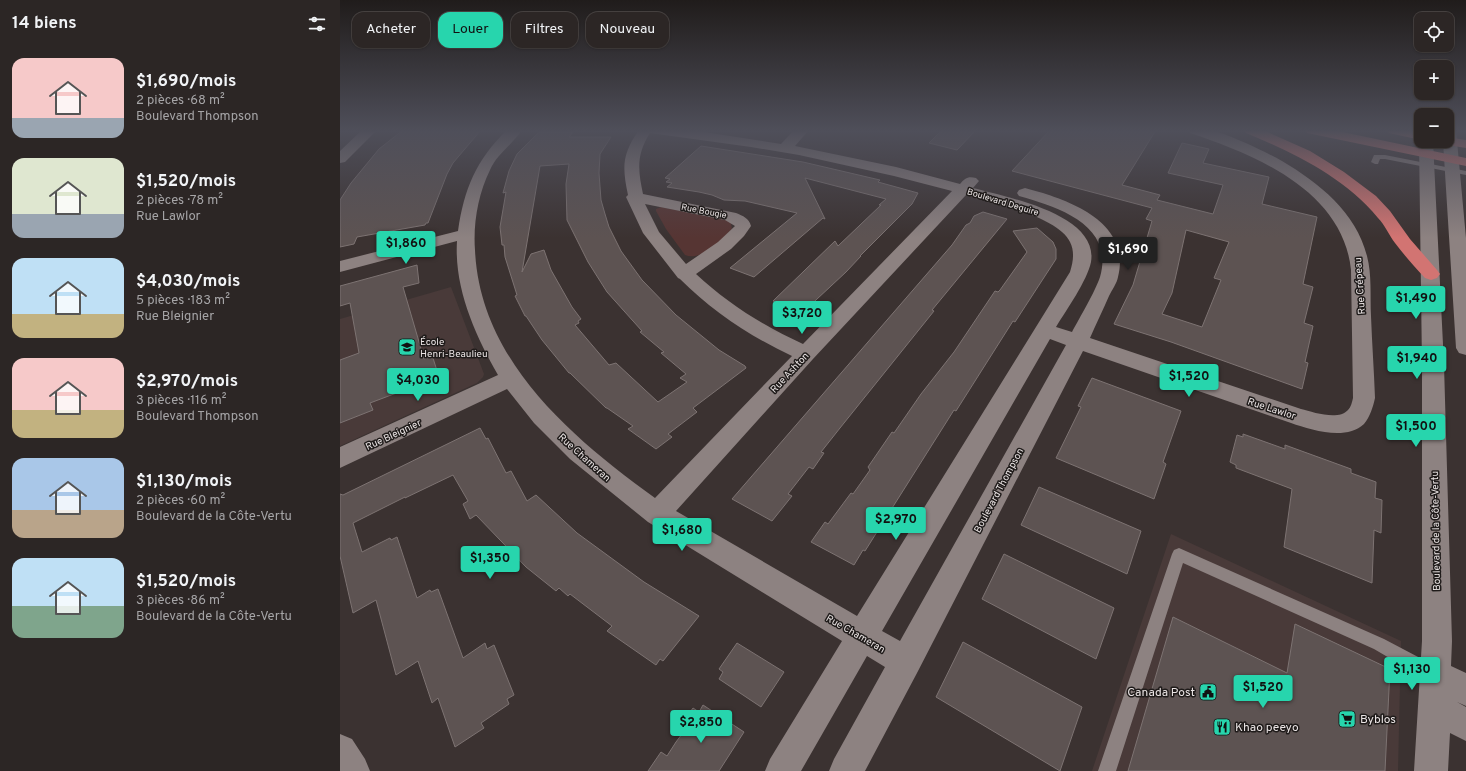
<!DOCTYPE html>
<html lang="fr">
<meta charset="utf-8">
<style>
:root{--surface:#2c2625;--page:#383232;--text:#f1f3f6;--muted:#a6a5a7;--line:#484342;--accent:#27d5ad}
body{margin:0;font-family:Overpass,sans-serif;background:var(--page);color:var(--text);height:100vh;display:flex;flex-direction:column;font-size:15px;white-space:nowrap}
*{box-sizing:border-box;margin:0}
p{font-size:13px;color:var(--muted)}
.icon{flex:none;width:22px;height:22px;fill:none;stroke:currentColor;stroke-width:2;stroke-linecap:round;stroke-linejoin:round}
.map{position:relative;flex:1;overflow:hidden}
.details{display:flex;flex-direction:column;background:var(--surface);width:340px}
.details>*{flex:none}
.guide{position:absolute;left:12px;top:12px;width:380px;height:36px;display:flex;gap:8px}
.buttons{position:absolute;left:1074px;top:12px;display:grid;gap:8px}
.buttons a{display:grid;place-items:center;width:40px;height:40px;border-radius:8px;background:var(--surface);box-shadow:0 1px 3px #0004,0 0 0 1px var(--line);font-size:20px}
.price{position:absolute;translate:-50% -34px;padding:0 9px;border-radius:4px;background:var(--accent);color:#111;font-size:13px;line-height:26px;filter:drop-shadow(0 1px 2px #0008)}
.price::after{content:'';position:absolute;left:50%;top:24px;width:12px;height:9px;margin-left:-6px;background:inherit;clip-path:polygon(0 0,100% 0,50% 100%)}
.price.on{background:#222;color:#fff}
ul{padding:0;list-style:none}
li{display:flex;align-items:center;gap:12px;height:100px;padding:0 12px}
li span{display:grid;place-items:center;flex:none;width:112px;height:80px;border-radius:12px;color:#555}
li>.icon{margin-inline-start:auto}
span .icon{width:48px;height:48px;fill:#fffc;stroke-width:1}
li b{font-size:17px}
h2{display:flex;justify-content:space-between;align-items:center;height:48px;padding:0 12px;font-size:17px}
.chip{padding:0 14px;border-radius:12px;background:var(--surface);box-shadow:0 1px 3px #0004,0 0 0 1px var(--line);font-size:14px;line-height:36px}
.chip.on{background:var(--accent);color:#111}
main{display:flex;flex:1;min-height:0}
.map>svg:first-child{display:block}
.built{fill:#493a39}
.green{fill:#563533}
.building{fill:#5d5352;stroke:#7d7372;fill-rule:evenodd}
.lines{fill:none;stroke-linecap:round;stroke-linejoin:round}
.lane{fill:#8d8281;fill-rule:evenodd}
.street{fill:#8d8281;fill-rule:evenodd}
.secondary{fill:#8d8281;fill-rule:evenodd}
.highway{fill:#d27472;fill-rule:evenodd}
.labels{text-anchor:middle;stroke-width:3;stroke-linejoin:round;paint-order:stroke}
.far-street-label{font-size:9px;fill:#ebe5e5;stroke:#1f1b1a}
.street-label{font-size:10px;fill:#ebe5e5;stroke:#1f1b1a}
.poi-label{font-size:10px;fill:#ebe5e5;stroke:#1f1b1a;text-anchor:start}
.near-poi-label{font-size:12px;fill:#ebe5e5;stroke:#1f1b1a;text-anchor:start}
</style>
<main>
<section class="details">
<h2>14 biens<svg class="icon" aria-label="filters" viewBox="0 0 24 24"><path d="M4 7h16M4 17h16"/><circle cx="9" cy="7" r="2"/><circle cx="15" cy="17" r="2"/></svg></h2>
<ul>
<li><span style="background:linear-gradient(#f6c9c9 75%,#9aa5b1 0)"><svg class="icon" aria-label="home" viewBox="0 0 24 24"><path d="M3 11l9-7 9 7M6 9v11h12V9"/></svg></span><div><b>$1,690/mois</b><p>2 pièces · 68 m²</p><p>Boulevard Thompson</p></div></li>
<li><span style="background:linear-gradient(#dfe7d0 70%,#9aa5b1 0)"><svg class="icon" aria-label="home" viewBox="0 0 24 24"><path d="M3 11l9-7 9 7M6 9v11h12V9"/></svg></span><div><b>$1,520/mois</b><p>2 pièces · 78 m²</p><p>Rue Lawlor</p></div></li>
<li><span style="background:linear-gradient(#bfe0f5 70%,#c2b280 0)"><svg class="icon" aria-label="home" viewBox="0 0 24 24"><path d="M3 11l9-7 9 7M6 9v11h12V9"/></svg></span><div><b>$4,030/mois</b><p>5 pièces · 183 m²</p><p>Rue Bleignier</p></div></li>
<li><span style="background:linear-gradient(#f6c9c9 65%,#c2b280 0)"><svg class="icon" aria-label="home" viewBox="0 0 24 24"><path d="M3 11l9-7 9 7M6 9v11h12V9"/></svg></span><div><b>$2,970/mois</b><p>3 pièces · 116 m²</p><p>Boulevard Thompson</p></div></li>
<li><span style="background:linear-gradient(#a9c7e8 65%,#b9a48a 0)"><svg class="icon" aria-label="home" viewBox="0 0 24 24"><path d="M3 11l9-7 9 7M6 9v11h12V9"/></svg></span><div><b>$1,130/mois</b><p>2 pièces · 60 m²</p><p>Boulevard de la Côte-Vertu</p></div></li>
<li><span style="background:linear-gradient(#bfe0f5 60%,#7fa58c 0)"><svg class="icon" aria-label="home" viewBox="0 0 24 24"><path d="M3 11l9-7 9 7M6 9v11h12V9"/></svg></span><div><b>$1,520/mois</b><p>3 pièces · 86 m²</p><p>Boulevard de la Côte-Vertu</p></div></li>
</ul>
</section>
<div class="map">
<svg width="1126" height="771" viewBox="0 0 1126 771">
<rect width="100%" height="100%" fill="#3b3231"/>
<path class="built" d="M111 287 144 374 143 377 137 383 0 446V319Z
M831 534 1061 641 1058 771H752Z"/>
<path class="green" d="M321 207 386 220 391 223 392 229C382 239 361 262 345 255L326 229 316 211V209Z"/>
<path class="building" d="M63 130H141L113 163 107 174 88 223H86L85 225 17 237 14 244 0 247V200L11 183 39 149Z
M602 130H636L617 150 589 143Z
M710 130H816L782 185 820 195 817 200 873 214 883 185 828 173 842 143 869 149 863 163 929 177 922 204 977 217 963 284 973 287 964 323 973 326 965 362 968 363 962 389 831 342 774 324 793 285 812 221 806 219 812 208 672 171ZM846 230 889 242 874 278 881 280 862 327 822 314 832 293Z
M199 132H233L229 137H271L260 154 259 173 261 200 265 214 269 227 281 251 302 280 336 315 379 350 405 366 406 368 353 408 357 412 328 434 332 437 316 449 288 429 293 426 267 408H266L230 373H229L202 340 186 316H185L175 296 177 295 165 257 164 245H162L160 227 166 192 163 193 169 171 177 154ZM229 164 226 184 227 220 248 262 267 292 302 331 300 332 324 352 321 353 346 374 340 378 347 382 318 402 276 363 269 365 235 325 239 323 238 321 241 319 232 307 211 270 204 250 191 254 182 272 200 166Z
M361 146 463 162 540 180 538 182 578 193 572 204 520 256H521L506 272 462 313 433 301 495 241 498 246 541 205H539L546 199 465 178 485 219 483 218 414 277 390 268 457 213 405 201 384 200 372 195 359 192 327 187 332 183 326 182 330 179 325 178Z
M643 212 667 219 592 310 594 311 500 428 481 452 484 453 473 469 469 467 448 494 452 496 432 521 392 499 612 245 626 225 630 223 634 216Z
M697 228 713 242 716 249V259L675 322 673 321 616 411 614 410 525 551 523 550 514 565 471 542 485 522 488 524 511 493 513 494 530 470 528 467 552 432 554 433 581 394 614 352 655 291 658 292 660 290 687 252 673 231Z
M77 265 79 283 63 287 84 359 92 355 99 377 30 403 33 410 0 423V360L19 353 10 303 0 306V286Z
M752 378 841 411 823 462 826 464 814 499 716 458 741 407 738 406Z
M140 428 146 439 148 438 166 473 171 471 187 501 196 495 237 533 304 582 359 616 323 661 320 659 316 665 267 631 272 626 230 594 228 596 219 588 216 591 186 567 136 515 130 519 123 504 128 501 113 475 65 498V497L13 523 22 552 50 538 51 540 57 537 77 598 90 590 91 592 98 589 123 658 145 643 147 649 154 645 174 695 167 699 169 704 141 723 144 728 115 747 98 698 92 703 78 661 56 675 36 600 13 613 0 556V494L3 495Z
M903 434 945 449V445L1011 469V473L1036 482 1035 498 1042 500 1041 533 1034 530 1032 583 944 547 952 489 896 468V465L890 462 897 435 903 437Z
M699 487 801 531 787 574 681 525Z
M664 554 774 608 756 659 642 599Z
M833 617 947 673 955 624 1050 669 1045 771H788Z
M623 642 742 707 720 771 596 697Z
M397 643 444 672 421 707 379 679 383 672 379 669Z
M363 705 404 732 379 771H308L321 752 327 756 336 742 345 730 340 726 353 708 359 712Z"/>
<g class="lines">
<path class="lane" d="M1034 155H1045L1126 171V175L1045 159H1040L1038 164H1035L1031 162Z
M839 548 1044 639 1099 668 1101 674 1099 680 1093 682 1087 680 1034 649 843 563 776 771H758L832 554 834 550Z"/>
<path class="street" d="M22 130H37L5 162 0 163V151Z
M167 130H182C172 145 157 154 150 170 138 194 133 224 135 250 140 361 232 438 315 498L452 356C411 337 372 311 340 279L338 278 303 233 286 197 288 195C282 167 282 154 299 130H351L441 144 454 130H469L455 146 556 167 620 184C625 178 628 176 636 178L639 181 633 188C666 197 759 214 751 262 747 281 727 309 716 327L732 332C740 317 755 292 760 277 775 225 718 207 679 196L677 193 679 190 685 188C727 199 792 221 778 277 777 283 772 290 769 296 763 310 756 324 750 338L961 409C973 412 998 421 1008 410 1011 407 1012 402 1013 398L1011 270C1003 191 916 155 850 133L848 130C855 130 863 129 870 130 889 134 924 151 942 161 979 183 1016 212 1027 256 1032 275 1030 296 1031 316 1032 343 1034 371 1035 398 1033 407 1030 417 1024 424 1006 441 971 430 951 423L743 351 577 673 525 771H489L494 759 545 667 527 656 461 771H425L430 759 502 641 308 522 230 459 194 423 167 389 0 468V447L158 375C135 335 114 288 117 241L0 272V261L118 231C124 189 136 160 167 130ZM310 133 411 147 459 155 554 176 612 191 463 344C425 327 387 303 356 274L391 249 404 236 411 226C409 218 403 216 396 213L303 194C298 170 296 155 310 133ZM626 195C651 202 719 217 730 242 735 252 733 262 730 272L517 616 336 511 473 359ZM305 204 385 220 395 226 378 242 346 264 319 232ZM710 339 726 345 560 641 542 631Z
M0 734 12 739 25 759 30 771H0Z"/>
<path class="secondary" d="M1107 130H1116L1126 238V355L1119 353 1116 348 1103 141H1107Z
M1081 138V141H1093L1104 365 1112 641 1111 666 1126 673V706L1117 702 1126 707V741L1110 733 1108 771H1074L1082 641V365L1079 141Z"/>
<path class="highway" d="M904 130H924L934 135 970 151 1004 172 1036 196 1050 211 1070 239 1097 270 1100 274 1097 278 1091 280 1085 278C1074 266 1064 255 1055 243 1049 235 1045 225 1038 218 1004 177 954 153 906 133Z
M965 130H993L1126 158V166L972 134 967 133Z
M1047 130H1074L1081 132V140L1049 133Z
M1107 137 1126 140V148L1102 144 1100 141H1107Z"/>
</g>
<linearGradient id="sky" x2="0" y2="1"><stop stop-color="#201c1b"/><stop offset="0.55" stop-color="#4f4f5a"/><stop offset="1" stop-color="#4f4f5a" stop-opacity="0"/></linearGradient>
<rect width="1126" height="238" fill="url(#sky)"/>
<defs>
<symbol id="school-square" viewBox="-11 -11 22 22"><rect x="-9" y="-9" width="18" height="18" rx="4" fill="#27d5ad" stroke="#1f1b1a"/><path d="M0-5L7-2L0 1L-7-2ZM-4 1L0 2.5L4 1V4Q0 6-4 4Z" fill="#111"/></symbol>
<symbol id="civic-square" viewBox="-11 -11 22 22"><rect x="-9" y="-9" width="18" height="18" rx="4" fill="#27d5ad" stroke="#1f1b1a"/><path d="M-.6-6.5H3V-4.5H.6V-3L4-1V1h2V6H-6V1h2V-1L-.6-3ZM-1.2 2.5V6h2.4V2.5Z" fill="#111"/></symbol>
<symbol id="supermarket-square" viewBox="-11 -11 22 22"><rect x="-9" y="-9" width="18" height="18" rx="4" fill="#27d5ad" stroke="#1f1b1a"/><path d="M-6-5.5h2.5l.6 2H6L4.5 2H-2.5L-4.4-4H-6ZM-1.5 3.2a1.3 1.3 0 1 0 .1 0ZM3 3.2a1.3 1.3 0 1 0 .1 0Z" fill="#111"/></symbol>
<symbol id="restaurant-square" viewBox="-11 -11 22 22"><rect x="-9" y="-9" width="18" height="18" rx="4" fill="#27d5ad" stroke="#1f1b1a"/><path d="M-5-6h1v4h1v-4h1v4h1v-4h1v5L-1.5 .5V6h-2V.5L-5-1ZM5-6V6H3V1.5H1.5Q1.5-4 5-6Z" fill="#111"/></symbol>
</defs>
<g fill-rule="evenodd">
<use href="#school-square" x="57" y="337" width="20" height="20"/>
<use href="#civic-square" x="858" y="682" width="20" height="20"/>
<use href="#supermarket-square" x="997" y="709" width="20" height="20"/>
<use href="#restaurant-square" x="872" y="717" width="20" height="20"/>
</g>
<g class="labels">
<g class="far-street-label">
<text transform="translate(663 202) rotate(17)" y="3">Boulevard Deguire</text>
<text transform="translate(364 211) rotate(11)" y="3">Rue Bougie</text>
</g>
<g class="street-label">
<text transform="translate(1019 286) rotate(-94)" y="4">Rue Crépeau</text>
<text transform="translate(449 372) rotate(-47)" y="4">Rue Ashton</text>
<text transform="translate(932 408) rotate(18)" y="4">Rue Lawlor</text>
<text transform="translate(53 434) rotate(-25)" y="4">Rue Bleignier</text>
<text transform="translate(245 457) rotate(42)" y="4">Rue Chameran</text>
<text transform="translate(658 490) rotate(-62)" y="4">Boulevard Thompson</text>
<text transform="translate(1095 531) rotate(-91)" y="4">Boulevard de la Côte-Vertu</text>
<text transform="translate(516 633) rotate(30)" y="4">Rue Chameran</text>
</g>
<g class="poi-label">
<text x="80" y="345">École<tspan x="80" dy="12">Henri-Beaulieu</tspan></text>
</g>
<g class="near-poi-label">
<text x="855" y="696" text-anchor="end">Canada Post</text>
<text x="1020" y="723">Byblos</text>
<text x="895" y="731">Khao peeyo</text>
</g>
</g>
</svg>
<div class="buttons">
<a><svg class="icon" aria-label="locate" viewBox="0 0 24 24"><circle cx="12" cy="12" r="6"/><path d="M12 2v4M12 18v4M2 12h4M18 12h4"/></svg></a>
<a>+</a>
<a>−</a>
</div>
<b class="price" style="left:66px;top:265px">$1,860</b>
<b class="price on" style="left:788px;top:271px">$1,690</b>
<b class="price" style="left:1076px;top:320px">$1,490</b>
<b class="price" style="left:462px;top:335px">$3,720</b>
<b class="price" style="left:1077px;top:380px">$1,940</b>
<b class="price" style="left:849px;top:398px">$1,520</b>
<b class="price" style="left:78px;top:402px">$4,030</b>
<b class="price" style="left:1076px;top:448px">$1,500</b>
<b class="price" style="left:556px;top:541px">$2,970</b>
<b class="price" style="left:342px;top:552px">$1,680</b>
<b class="price" style="left:150px;top:580px">$1,350</b>
<b class="price" style="left:1072px;top:691px">$1,130</b>
<b class="price" style="left:923px;top:709px">$1,520</b>
<b class="price" style="left:361px;top:744px">$2,850</b>
<div class="guide">
<a class="chip">Acheter</a>
<a class="chip on">Louer</a>
<a class="chip">Filtres</a>
<a class="chip">Nouveau</a>
</div>
</div>
</main>
